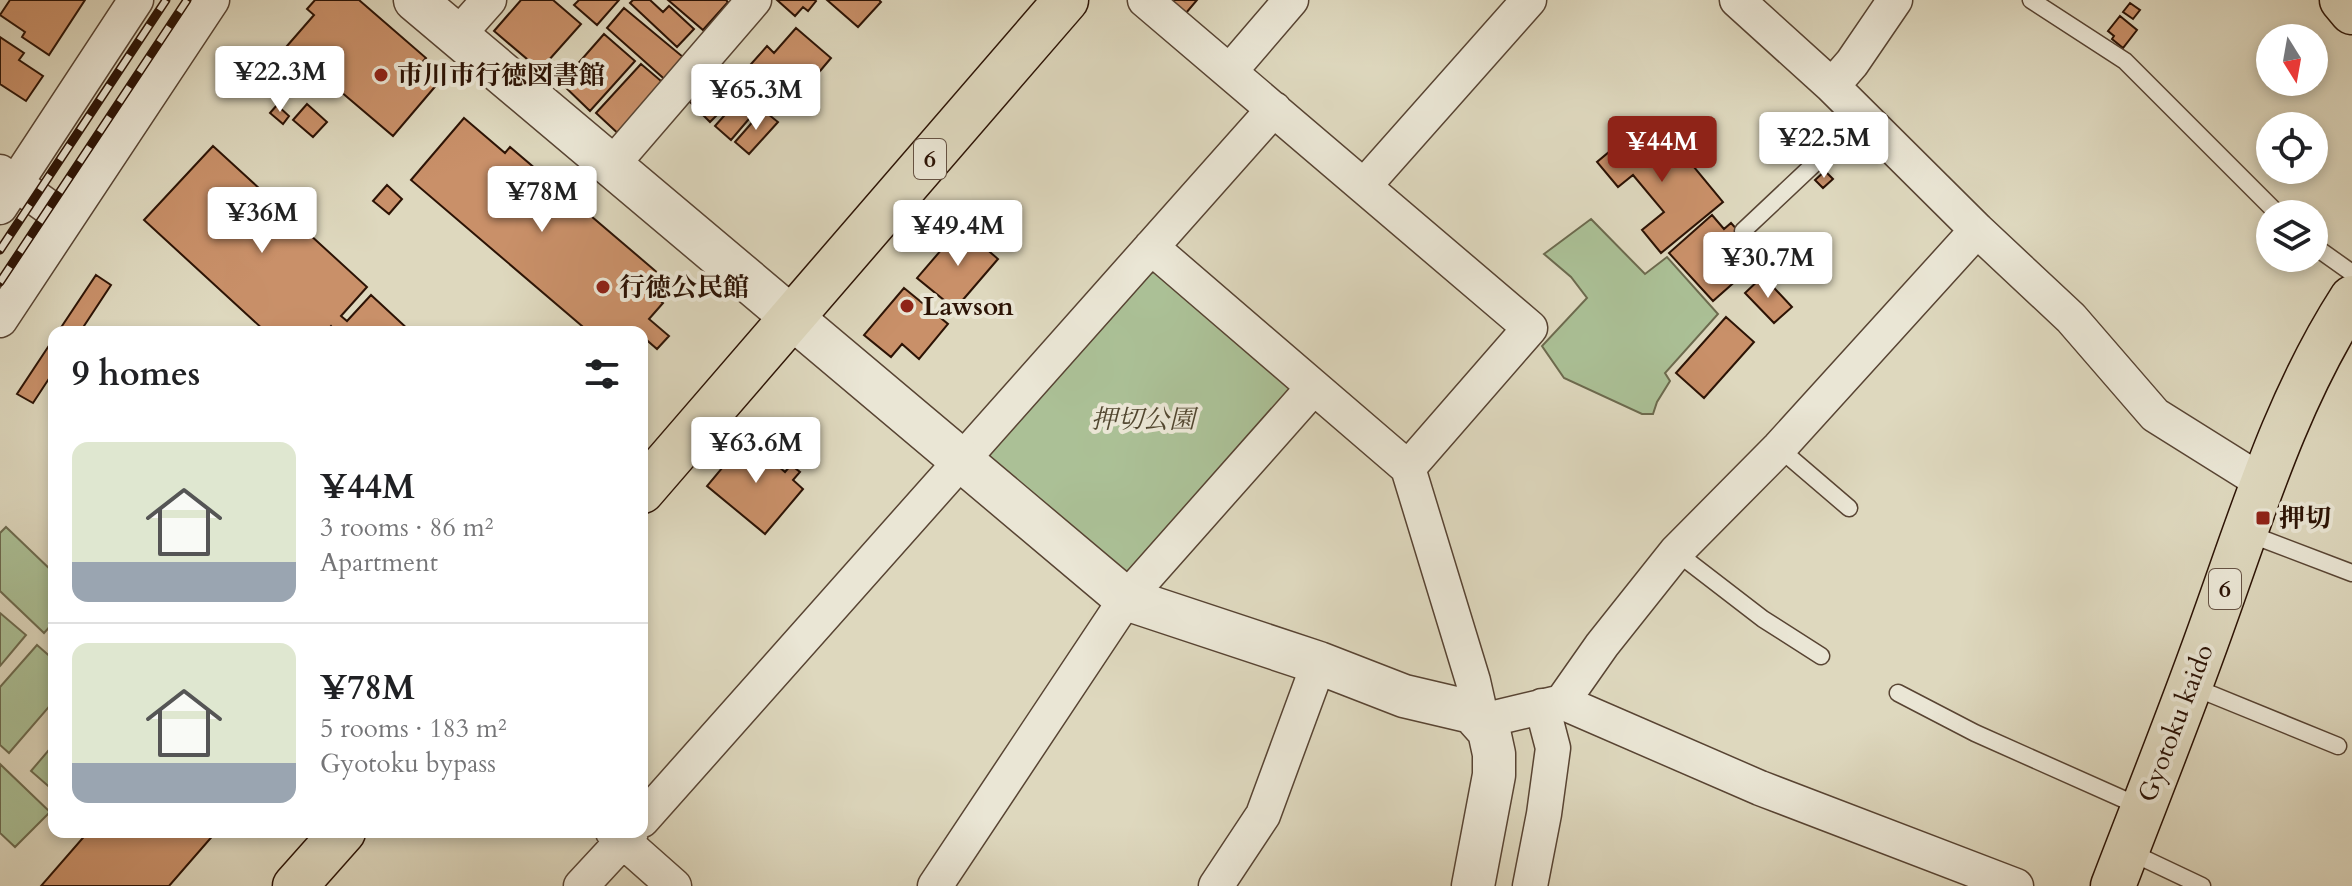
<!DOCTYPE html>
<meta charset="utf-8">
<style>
:root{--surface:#fff;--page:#f2f2f2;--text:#202124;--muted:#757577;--line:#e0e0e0;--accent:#8f2418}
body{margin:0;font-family:Cardo,"Noto Serif JP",serif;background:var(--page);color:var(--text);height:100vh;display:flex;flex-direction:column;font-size:30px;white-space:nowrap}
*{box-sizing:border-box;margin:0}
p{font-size:26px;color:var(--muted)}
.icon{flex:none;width:44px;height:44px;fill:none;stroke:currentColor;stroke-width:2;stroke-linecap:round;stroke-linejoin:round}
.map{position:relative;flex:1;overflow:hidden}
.sheet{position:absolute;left:48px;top:326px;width:600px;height:512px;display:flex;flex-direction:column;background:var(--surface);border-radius:16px;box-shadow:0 4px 12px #0003}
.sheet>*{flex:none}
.needle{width:52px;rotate:169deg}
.controls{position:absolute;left:2256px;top:24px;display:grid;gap:16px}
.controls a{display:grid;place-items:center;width:72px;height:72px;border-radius:50%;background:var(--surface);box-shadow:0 4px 12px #0003;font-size:40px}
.price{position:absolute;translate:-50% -68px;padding:0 18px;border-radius:8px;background:#fff;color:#222;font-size:26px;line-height:52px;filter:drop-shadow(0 2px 4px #0008)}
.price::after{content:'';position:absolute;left:50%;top:48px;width:24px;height:18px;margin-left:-12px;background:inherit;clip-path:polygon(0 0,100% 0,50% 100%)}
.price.active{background:var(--accent);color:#fff}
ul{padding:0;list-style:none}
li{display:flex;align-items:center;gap:24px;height:200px;padding:0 24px}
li+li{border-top:2px solid var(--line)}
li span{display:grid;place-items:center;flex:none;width:224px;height:160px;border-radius:16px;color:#555}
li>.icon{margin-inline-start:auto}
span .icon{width:96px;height:96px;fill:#fffc;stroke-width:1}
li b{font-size:34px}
h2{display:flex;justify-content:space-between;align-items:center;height:96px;padding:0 24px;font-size:34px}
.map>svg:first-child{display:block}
.green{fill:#abc096;stroke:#6c6a4e;stroke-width:2}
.building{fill:#c99069;stroke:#2c1305;stroke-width:2}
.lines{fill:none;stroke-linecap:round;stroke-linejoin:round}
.service-casing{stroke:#584433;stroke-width:19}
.minor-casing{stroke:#584433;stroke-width:37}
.tertiary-casing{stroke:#584433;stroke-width:45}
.primary-casing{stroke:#2c1305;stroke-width:47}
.service{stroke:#eae6d5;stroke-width:16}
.minor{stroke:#eae6d5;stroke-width:34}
.tertiary{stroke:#eae6d5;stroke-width:42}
.primary{stroke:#ded8be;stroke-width:44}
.rail-casing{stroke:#2c1305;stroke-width:9}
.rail{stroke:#eae6d5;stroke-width:6;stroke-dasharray:18;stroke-linecap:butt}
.poi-dot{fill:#8f2418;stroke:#eae6d5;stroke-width:3}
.labels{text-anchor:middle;stroke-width:8;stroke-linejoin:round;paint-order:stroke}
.shield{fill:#eae6d5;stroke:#655243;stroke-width:2}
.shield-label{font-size:24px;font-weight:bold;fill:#2c1305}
.poi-label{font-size:26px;font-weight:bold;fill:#2c1305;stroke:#eae6d5;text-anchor:start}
.park-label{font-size:26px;font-style:italic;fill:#524730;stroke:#eae6d5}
.street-label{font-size:26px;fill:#2c1305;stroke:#eae6d5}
</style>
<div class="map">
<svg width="2352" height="886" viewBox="0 0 2352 886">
<rect width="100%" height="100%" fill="#ded8be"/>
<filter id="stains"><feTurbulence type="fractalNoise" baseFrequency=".0025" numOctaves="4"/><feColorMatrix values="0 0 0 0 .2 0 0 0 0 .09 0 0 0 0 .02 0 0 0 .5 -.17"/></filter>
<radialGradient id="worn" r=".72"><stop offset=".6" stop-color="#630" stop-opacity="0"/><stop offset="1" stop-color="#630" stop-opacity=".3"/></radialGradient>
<path class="green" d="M1591 219 1645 274 1667 257 1718 314 1665 373 1670 381 1657 402 1653 414H1642L1564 378 1542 346 1587 298 1571 277 1544 254Z
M1161 271 1290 381V397L1133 571 1121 573 991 465 989 450 1144 274Z
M6 527 54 573V622L44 633 0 591V533Z
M0 613 26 635 0 666Z
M37 645 54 660V701L9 753 0 745V687Z
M54 744V791L31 771Z
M0 764 50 812 15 847 0 833Z"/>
<path class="building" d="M10 0H85L49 55 22 37 25 32 0 15Z
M315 0H359L426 58 420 65 439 82 393 136 287 46 314 15 307 9Z
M521 0H553L581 24 540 70 494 31Z
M579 0H619L597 25 574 5Z
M633 0H650L663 12 669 6 694 29 677 47 630 3Z
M668 0H726L728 2 703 30Z
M777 0H815L816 1 808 11 803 7 795 16Z
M827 0H879L881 2 858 27Z
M1171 0H1197L1186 13Z
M2130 3 2140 10 2133 19 2123 12Z
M624 8 689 62 670 84 607 28Z
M2120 16 2137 30 2123 48 2112 39 2114 36 2108 31Z
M796 28 831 58 788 109 744 72 767 46 774 53Z
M604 34 635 61 590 111 561 83Z
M0 37 24 53 19 60 43 76 26 101 0 84Z
M641 64 667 86 623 138 596 113Z
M704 86 725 107 710 122 689 101Z
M739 99 754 113 731 140 715 126Z
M307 104 327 122 313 137 293 120Z
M277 105 289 116 283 124 270 113Z
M763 110 778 122 749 154 735 142Z
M464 118 505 153 510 147 659 274 646 289 663 303 649 319 669 336 657 349 642 336V332H589L411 180Z
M1645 122 1667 148 1675 144 1723 202 1661 253 1642 230 1664 212 1633 175 1618 187 1597 162Z
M213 146 367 287 341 316 347 321 371 295 411 332H336L331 326 326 332H266L144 220Z
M1825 171 1833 179 1823 188 1815 180Z
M387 185 402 199 389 214 373 201Z
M1712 215 1724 229 1731 223 1750 244 1744 250 1756 263 1713 301 1669 253Z
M961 227 998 259 955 309 917 278Z
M96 275 111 285 80 332H58Z
M1763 276 1792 307 1774 323 1745 293Z
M904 288 948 324 919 359 902 344 891 357 864 335Z
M1726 317 1754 342 1704 398 1676 373Z
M54 338V371L33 403 17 394Z
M756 435 770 447 764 454 785 472 791 465 800 472 793 480 803 489 765 534 707 486 747 438 751 442Z
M88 832H216L169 886H41Z"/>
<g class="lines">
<defs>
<path id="service" d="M2031 0 2125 61 2278 214
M1743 231 1864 117
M2314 246 2352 273
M1779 448 1849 508
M2247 533 2352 573
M1676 552 1763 619 1821 656
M2191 686 2338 746
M1898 693 1975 733 2141 807
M2128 851 2202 886"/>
<path id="minor" d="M1145 0 1530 328 1408 468 1473 681 1482 721 1562 702 1760 788 2016 886
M1737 0 1832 86
M457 36 489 0
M1230 71 1291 0
M611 166 754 0
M0 172 66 220
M1364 186 1529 0
M0 207 136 0
M1977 230 2071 318 2155 415 2262 482
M1151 247 1408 468
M0 320 212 0
M1562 702 1602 645 1676 552 1779 448 1977 230 1832 86 1852 63 1895 0
M642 820 1274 109
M613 832 674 886
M581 886 631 832
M935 886 1126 599 1313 388
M1216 886 1263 815 1319 663
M1530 886 1544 814 1553 748 1542 706"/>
<path id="tertiary" d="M415 0 1126 599 1319 663 1404 696 1472 712 1489 731 1494 754V775L1473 886"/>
<path id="primary" d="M2342 0 2352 12
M642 491 1066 0
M295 886 343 832
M2113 886C2147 797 2183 708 2215 617 2254 508 2288 397 2352 298"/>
</defs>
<use href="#service" class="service-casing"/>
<use href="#minor" class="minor-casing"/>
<use href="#tertiary" class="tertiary-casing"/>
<use href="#primary" class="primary-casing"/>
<use href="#service" class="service"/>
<use href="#minor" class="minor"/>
<use href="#tertiary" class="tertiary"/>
<use href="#primary" class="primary"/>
<defs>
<path id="rail" d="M0 250 166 0
M0 282 187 0"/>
</defs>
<use href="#rail" class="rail-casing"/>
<use href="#rail" class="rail"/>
</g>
<g class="poi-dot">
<circle cx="381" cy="75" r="8"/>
<circle cx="603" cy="287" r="8"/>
<circle cx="907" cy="306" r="8"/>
<rect x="2255" y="510" width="16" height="16" rx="4"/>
</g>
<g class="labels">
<g class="shield">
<rect x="914" y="139" width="32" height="40" rx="6"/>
<rect x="2209" y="569" width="32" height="40" rx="6"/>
</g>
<g class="shield-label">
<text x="930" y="167">6</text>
<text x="2225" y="597">6</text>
</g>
<g class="poi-label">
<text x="397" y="84">市川市行徳図書館</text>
<text x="619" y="296">行徳公民館</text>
<text x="923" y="315">Lawson</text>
<text x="2279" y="527">押切</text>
</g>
<g class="park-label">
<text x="1143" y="428">押切公園</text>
</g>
<g class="street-label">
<text transform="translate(2175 723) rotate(-69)" y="9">Gyotoku kaido</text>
</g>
</g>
<rect width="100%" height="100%" filter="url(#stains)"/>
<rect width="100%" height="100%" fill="url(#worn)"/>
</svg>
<div class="controls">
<a><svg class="needle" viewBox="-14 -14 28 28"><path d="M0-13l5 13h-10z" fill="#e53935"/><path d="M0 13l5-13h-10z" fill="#757577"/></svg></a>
<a><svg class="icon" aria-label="locate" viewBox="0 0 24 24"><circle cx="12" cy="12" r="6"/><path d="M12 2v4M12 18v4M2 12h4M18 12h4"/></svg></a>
<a><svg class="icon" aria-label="layers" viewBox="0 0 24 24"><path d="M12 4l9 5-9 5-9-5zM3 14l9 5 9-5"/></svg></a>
</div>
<b class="price" style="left:280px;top:114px">¥22.3M</b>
<b class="price" style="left:756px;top:132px">¥65.3M</b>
<b class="price" style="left:1824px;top:180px">¥22.5M</b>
<b class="price active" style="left:1662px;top:184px">¥44M</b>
<b class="price" style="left:542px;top:234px">¥78M</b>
<b class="price" style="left:262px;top:255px">¥36M</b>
<b class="price" style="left:958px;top:268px">¥49.4M</b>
<b class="price" style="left:1768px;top:300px">¥30.7M</b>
<b class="price" style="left:756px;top:485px">¥63.6M</b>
<section class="sheet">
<h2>9 homes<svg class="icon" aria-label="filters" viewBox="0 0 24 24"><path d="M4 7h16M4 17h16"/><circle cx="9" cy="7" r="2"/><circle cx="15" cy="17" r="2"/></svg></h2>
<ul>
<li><span style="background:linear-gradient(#dfe7d0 75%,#9aa5b1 0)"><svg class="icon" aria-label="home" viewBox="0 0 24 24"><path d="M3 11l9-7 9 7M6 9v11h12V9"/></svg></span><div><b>¥44M</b><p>3 rooms · 86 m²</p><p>Apartment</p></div></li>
<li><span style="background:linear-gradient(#dfe7d0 75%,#9aa5b1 0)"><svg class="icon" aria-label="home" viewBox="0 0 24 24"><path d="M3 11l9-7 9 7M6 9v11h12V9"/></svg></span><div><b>¥78M</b><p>5 rooms · 183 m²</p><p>Gyotoku bypass</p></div></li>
</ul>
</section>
</div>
